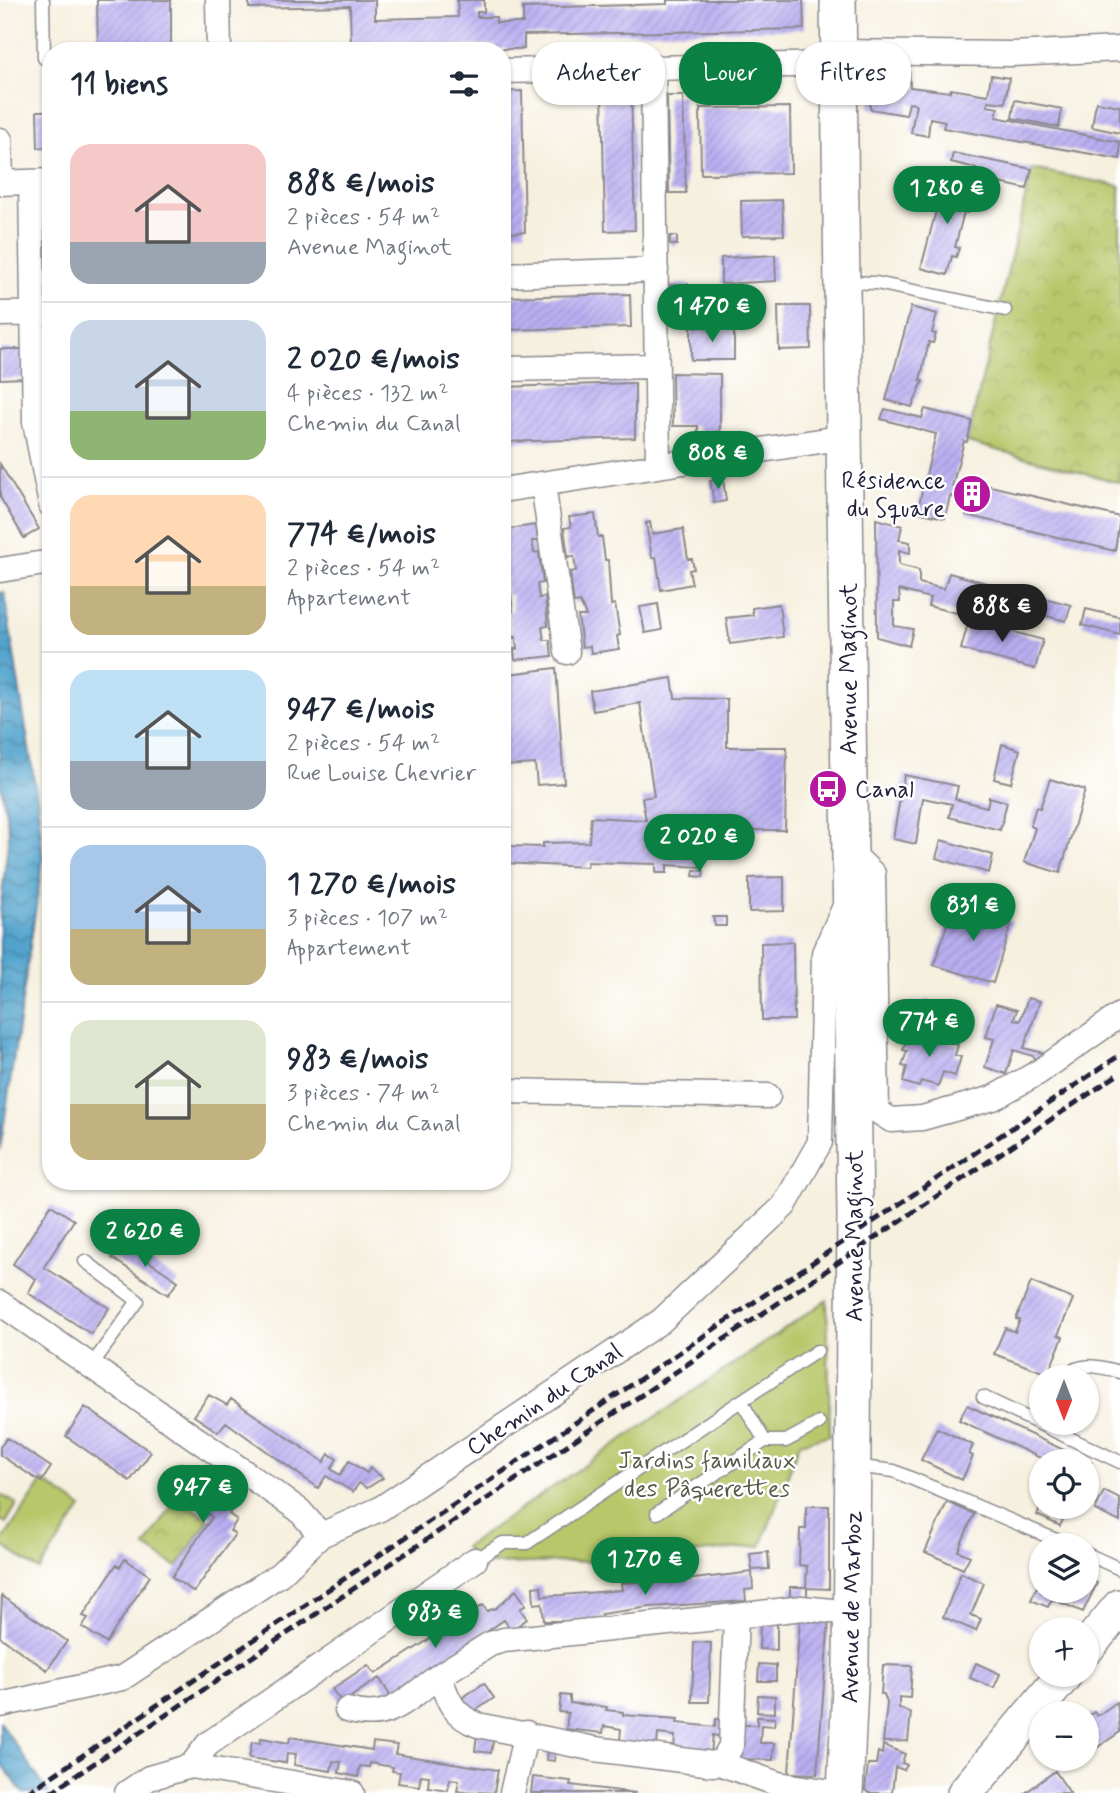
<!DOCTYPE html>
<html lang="fr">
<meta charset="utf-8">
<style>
:root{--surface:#fff;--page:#f6f6f7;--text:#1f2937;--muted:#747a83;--line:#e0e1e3;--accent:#0b8043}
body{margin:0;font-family:Mynerve,sans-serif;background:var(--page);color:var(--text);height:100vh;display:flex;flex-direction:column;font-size:26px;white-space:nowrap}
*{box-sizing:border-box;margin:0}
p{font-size:23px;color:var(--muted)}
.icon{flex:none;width:38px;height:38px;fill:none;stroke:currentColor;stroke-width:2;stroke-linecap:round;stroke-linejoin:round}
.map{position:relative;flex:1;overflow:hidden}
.details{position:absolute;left:42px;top:42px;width:469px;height:1148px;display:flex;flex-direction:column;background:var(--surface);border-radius:28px;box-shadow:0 2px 5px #0004}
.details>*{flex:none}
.hud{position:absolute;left:532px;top:42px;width:483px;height:63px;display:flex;gap:14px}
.needle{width:46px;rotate:180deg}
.buttons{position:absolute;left:1029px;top:1365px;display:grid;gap:14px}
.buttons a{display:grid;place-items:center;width:70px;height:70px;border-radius:50%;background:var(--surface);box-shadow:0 2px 5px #0004;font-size:35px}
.price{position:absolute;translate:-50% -60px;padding:0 16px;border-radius:24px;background:var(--accent);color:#fff;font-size:23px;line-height:46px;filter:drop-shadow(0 2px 4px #0008)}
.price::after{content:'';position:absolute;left:50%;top:42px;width:21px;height:16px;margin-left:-10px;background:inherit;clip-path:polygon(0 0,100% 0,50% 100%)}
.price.active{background:#222;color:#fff}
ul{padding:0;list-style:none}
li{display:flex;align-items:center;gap:21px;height:175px;padding:0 28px}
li+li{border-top:2px solid var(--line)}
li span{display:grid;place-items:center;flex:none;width:196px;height:140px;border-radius:21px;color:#555}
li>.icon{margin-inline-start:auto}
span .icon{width:84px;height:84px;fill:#fffc;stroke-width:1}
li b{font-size:30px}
h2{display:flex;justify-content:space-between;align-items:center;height:84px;padding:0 28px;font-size:30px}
.tag{padding:0 24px;border-radius:28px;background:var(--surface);box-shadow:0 2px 5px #0004;font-size:24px;line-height:63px}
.tag.active{background:var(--accent);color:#fff}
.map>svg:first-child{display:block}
.park{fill:url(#park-crowns);stroke:#6d7452;stroke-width:2}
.garden{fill:#b8c76a;stroke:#6d7452;stroke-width:2}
.water{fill:url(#water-waves);stroke:#3a6284;stroke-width:2}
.building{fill:url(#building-hatch)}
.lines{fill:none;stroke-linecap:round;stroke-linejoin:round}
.lane-casing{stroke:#8c898d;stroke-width:15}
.street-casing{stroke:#8c898d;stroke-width:27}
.secondary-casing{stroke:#8c898d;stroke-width:38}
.lane{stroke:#fff;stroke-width:12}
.street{stroke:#fff;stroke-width:24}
.secondary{stroke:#fff;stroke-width:35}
.rail{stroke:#22223b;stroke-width:5;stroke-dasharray:10 5;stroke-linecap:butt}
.labels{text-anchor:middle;stroke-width:5;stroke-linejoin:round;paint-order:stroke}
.poi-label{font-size:24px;fill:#22223b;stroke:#fff;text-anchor:end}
.street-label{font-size:24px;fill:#22223b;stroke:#fff}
.park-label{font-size:24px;fill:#565c4b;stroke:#fff}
</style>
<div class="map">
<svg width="1120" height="1793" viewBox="0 0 1120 1793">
<defs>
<pattern id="park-crowns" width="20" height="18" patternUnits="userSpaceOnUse" patternTransform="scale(1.75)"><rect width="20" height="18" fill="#b8c76a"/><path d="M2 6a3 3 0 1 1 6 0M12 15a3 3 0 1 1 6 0" fill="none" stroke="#9eab5d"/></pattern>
<pattern id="water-waves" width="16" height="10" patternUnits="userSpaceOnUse" patternTransform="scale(1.75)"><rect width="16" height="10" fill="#51a3cc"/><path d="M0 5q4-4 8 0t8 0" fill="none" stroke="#4384a7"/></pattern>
<pattern id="building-hatch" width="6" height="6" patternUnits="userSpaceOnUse" patternTransform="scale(1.75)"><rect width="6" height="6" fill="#b9aef1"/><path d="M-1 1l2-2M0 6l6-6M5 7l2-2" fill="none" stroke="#9f95d0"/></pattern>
</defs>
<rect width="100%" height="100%" fill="#fff"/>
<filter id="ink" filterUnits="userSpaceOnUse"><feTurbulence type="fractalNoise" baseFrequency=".0143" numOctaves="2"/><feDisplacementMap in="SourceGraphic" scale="14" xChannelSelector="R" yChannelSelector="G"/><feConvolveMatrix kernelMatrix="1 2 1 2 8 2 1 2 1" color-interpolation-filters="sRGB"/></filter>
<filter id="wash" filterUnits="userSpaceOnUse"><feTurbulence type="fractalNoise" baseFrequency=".00686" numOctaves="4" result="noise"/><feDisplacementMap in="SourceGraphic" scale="28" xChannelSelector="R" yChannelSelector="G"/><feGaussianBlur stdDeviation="1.57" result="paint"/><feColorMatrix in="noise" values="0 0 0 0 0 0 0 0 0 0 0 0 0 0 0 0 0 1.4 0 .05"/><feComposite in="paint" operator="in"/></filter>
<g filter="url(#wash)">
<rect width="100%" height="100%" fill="#f6f0df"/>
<path class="park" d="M1032 169 1120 186V483L967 442Z
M177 1498 209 1519 177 1567 145 1547Z"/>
<path class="garden" d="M827 1300 830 1435 800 1443 761 1546 611 1561 484 1564 475 1560 465 1547Z
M43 1481 82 1508 39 1570 0 1544Z
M0 1494 17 1504 6 1523 0 1520Z"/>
<path class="water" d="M4 592 37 798 43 859 0 1151V913L9 832 0 779V593Z
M0 1722 49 1793H23L0 1762Z"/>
<g id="blocks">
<path class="building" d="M97 0H171V51H98Z
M249 0H375V19L458 17 457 0H484V12H477V17H496V23H523V8L667 4V0H803L804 29 524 35V49H496V45L351 48 350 6 249 8Z
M875 67 909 68 910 87 950 92 951 89 988 95 991 75 1009 78 1005 103 988 101 987 106 998 108 996 117 1120 142V159L943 128 945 121 930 118 928 136 911 133 916 104 909 103 906 115 870 109V96L875 97Z
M602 89H631L635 230 605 231Z
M522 91 525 232 502 233V92Z
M667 96H683L686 193H669Z
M1015 100 1062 109 1059 127 1012 118Z
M1096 102 1120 106V133L1092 127Z
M790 107 791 173 701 174 700 108Z
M37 111H51V148H38Z
M953 153 1032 169 1027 189 973 177 976 168 951 162Z
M945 176 971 183 966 203 970 204 968 213 964 212 955 247 959 248 956 257 952 256 947 275 921 268Z
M782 200 784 235 742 236 741 201Z
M670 236H677V245H670Z
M775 255 776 281 721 284V258Z
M688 284 689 304H671L670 285Z
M630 294 631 327 502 330V297Z
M778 306H810L811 349 779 350Z
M911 307 937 314 932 333 936 334 933 343 929 342 920 380 923 381 912 407 886 400Z
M691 326 734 330V360H691Z
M51 348V378H41L40 349Z
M0 349H22L24 378 0 379Z
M672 373 720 374V432L698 435V426H673Z
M635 383V438L502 442V387Z
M885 409 922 418 925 409 972 421 967 442 964 441 952 487H967L966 490 971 492 974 482 1120 517 1115 551 966 515 969 501 950 496 945 518 917 512 936 434 881 419Z
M0 464 39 529 24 538 0 497Z
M723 479 726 501 714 503 710 481Z
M595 514 598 537H602L605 560H608L611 605 615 604 620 635 617 636 619 649 591 653 590 646 582 647 578 616H586L580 602 574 603 570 572 576 571 574 556 568 557 564 528 571 527 569 517Z
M876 519 902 526 899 540 910 542V553L899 550V565L919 570V583L944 589 949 573 1001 587 996 603 962 594 957 613 928 606 930 598 899 590 900 602H894V626L913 629 909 646 877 637Z
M650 522 652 534 683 529 688 559H692L694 569 689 570 692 584 661 590 656 557 652 558 646 523Z
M536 525 538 541H532L534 553 539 552 543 583 537 584 539 598 545 597 548 626 542 627 544 640H550L552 656 515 660 514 649H517L516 637 512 638 509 612 513 611 511 594 507 595 502 530Z
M1017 591 1071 605 1066 621 1012 607Z
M658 604 662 630 645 633 640 607Z
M779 604 783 637 730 644 726 618 753 615 752 608Z
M1086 609 1120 617V635L1082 625Z
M969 620 1001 629 1004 620 1012 622 1010 631 1043 640 1035 669 961 649Z
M556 668 564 783 537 785 535 764 502 766V675Z
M672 678 675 698 727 699V747H787L785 830H750V837H735V830L695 831 701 867 667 865V873H656V864L587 862V867L502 863V787L508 846 543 847V843L589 842 591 817 646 820 642 798 654 796 640 703 593 711 590 691Z
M1002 744 1020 750 1011 783 994 779Z
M904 775 958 786 955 799 987 807 989 797 1007 802 1000 830 949 817 952 804 923 798 916 844 893 839Z
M1050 779 1085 790 1060 873 1024 862 1035 828 1030 826 1036 807 1040 808Z
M941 840 993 855 989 873 936 858Z
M694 870 704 871 703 877 693 876Z
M784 877V911L749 912V878Z
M954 903 1012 921 993 983 934 965Z
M713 917H726V926H715Z
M793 942 794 1020H762L761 943Z
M1028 998 1040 1001 1024 1048 1047 1054 1037 1061 1033 1056 1014 1050 1006 1074 985 1067 994 1039 986 1037 996 1004 1017 1010 1014 1019 1020 1021Z
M925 1000 961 1010 956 1028 920 1018Z
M883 1007 896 1011 895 1021H883Z
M910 1030 958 1045 955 1055 961 1057 955 1076 943 1072 938 1086 921 1081 919 1087 903 1082 907 1067 902 1066 907 1051 903 1050Z
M51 1205 74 1220 44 1267 109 1308 91 1334 28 1293 36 1279 13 1264Z
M123 1244 178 1281 168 1295 112 1258Z
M1031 1282 1073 1299 1058 1335 1063 1337 1048 1374 994 1354 1005 1328 1015 1332 1020 1320 1016 1319Z
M209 1395 227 1405 231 1399 324 1462 329 1454 337 1459 331 1469 340 1475 349 1461 367 1473 370 1468 383 1478 367 1488 359 1483 353 1492 326 1476 318 1488 226 1422 218 1432 194 1416Z
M967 1405 1092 1463 1087 1474V1461H1047L959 1420Z
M85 1407 151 1452 130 1481 66 1436Z
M937 1428 973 1445 969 1454 973 1456 962 1480 921 1460Z
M7 1438 51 1467 41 1482 0 1455V1447Z
M181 1463 237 1502 229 1514 237 1520 230 1531 235 1534 194 1592 172 1577 212 1517 165 1486Z
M1104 1491 1120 1499V1522L1095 1510Z
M947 1502 974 1514 958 1551 970 1556 963 1569 925 1552Z
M806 1506H829V1589L807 1588V1604H790V1587H806L807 1566 799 1565 800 1529H806Z
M1041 1507H1069L1060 1526 1037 1515Z
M768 1552 769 1569 752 1570 750 1554Z
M125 1559 150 1576 106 1643 82 1627 88 1618 83 1616 116 1565 120 1567Z
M752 1572 753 1589 745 1590 746 1601 650 1607 601 1614 602 1618 564 1621H544L542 1603 534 1604 533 1587 541 1586 542 1596 562 1595 622 1590 621 1583 685 1578V1580Z
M961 1573 984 1583 971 1615 981 1619 976 1631 943 1617Z
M1041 1578V1591H1087V1578L1097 1583 1083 1612 1052 1599 1048 1607 1031 1600Z
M516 1590 526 1605 520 1609 527 1619 511 1630 504 1620 392 1698 379 1678 342 1703 332 1689 368 1665 375 1674 483 1605 487 1611 496 1608Z
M2 1596 67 1641 47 1670 0 1637Z
M800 1618 829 1619 817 1774 789 1773Z
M760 1624H777V1650L759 1649Z
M694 1642 711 1643 709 1702H692Z
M976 1663 1000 1674 994 1688 970 1678Z
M759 1664 776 1665V1681H758Z
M883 1665 912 1666 910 1698 899 1697V1708L911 1713 908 1741 883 1742 887 1703 884 1694H881Z
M484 1683 494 1698 472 1713 462 1698Z
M561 1695 570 1696V1703L607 1707 606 1710 623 1712V1715L678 1719 677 1723 715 1727 716 1719H724L722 1737 713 1735 711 1753 674 1749 675 1736 658 1734 657 1746 620 1741 621 1729 604 1726 603 1733 566 1729 568 1713 559 1712Z
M758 1695 775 1696V1713L757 1712Z
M1117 1702 1120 1732 1095 1749 1087 1737V1717L1094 1712 1097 1716Z
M757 1717 775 1718 774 1726 761 1725 760 1743H774L773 1760 738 1759 743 1725H757Z
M477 1733 494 1736 491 1753 475 1751Z
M290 1737 372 1750 373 1742 397 1745 395 1754 498 1770 494 1793 457 1791 459 1780 450 1779 448 1790 428 1787 429 1776 421 1775 419 1786 398 1783 400 1772 392 1771 393 1767 370 1763 369 1767 360 1766 358 1777 339 1773 341 1762 333 1761 331 1771 294 1765 296 1754 287 1753 286 1763 249 1758 252 1742 260 1743 261 1738 289 1743Z
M548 1743 557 1744 554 1761 546 1760Z
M883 1745 905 1754 902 1763 907 1765 904 1770 895 1767 892 1793H869L865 1790 868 1764H876L878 1752 882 1754Z
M1055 1771 1070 1793H1025Z
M533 1777 571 1781 570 1785 636 1793H531Z"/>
</g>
</g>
<g filter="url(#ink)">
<use href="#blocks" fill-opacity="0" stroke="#8c898d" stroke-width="2"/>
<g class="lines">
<defs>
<path id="lane" d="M43 0 44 58
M843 282 876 283 1005 310
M85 1261 138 1301 91 1366
M1060 1377C1082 1362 1096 1365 1120 1372
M983 1397 1120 1462
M741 1401 817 1351
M1034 1420 1041 1407
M765 1441H786L819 1423
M854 1466 894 1471 1068 1545
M1087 1554 1120 1569
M475 1560 503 1543H527L741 1401 765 1441 657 1513"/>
<path id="street" d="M218 0 219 51
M839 52 1011 54 1120 49
M653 68 658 466
M502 71 839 64
M0 140 1 183
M31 182 35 422 51 505
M0 183 51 181
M502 275 656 270
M0 314 51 313
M502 369 657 366
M543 484 567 652
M502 490 846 437
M0 570 51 562
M849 851 873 874 877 1111 891 1120 922 1118 993 1098 1039 1072 1120 1015
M502 1091 768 1096
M0 1303 299 1510 321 1535
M736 1616 731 1746 723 1760 713 1764 595 1749 478 1725C453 1716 448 1700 439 1676L490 1644 504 1640Z
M736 1616 802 1608 852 1613
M0 1705 122 1678 280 1574 321 1535 380 1509 661 1321 784 1206 820 1142 824 953 846 904
M347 1710C390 1723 406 1699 439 1676
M719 1763 778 1784 839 1793
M191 1766 208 1744 475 1560
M127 1793 149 1778 191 1766 352 1793
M512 1793 526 1733"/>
<path id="secondary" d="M838 0 855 1215 851 1664 845 1793
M1087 1647 1120 1607
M965 1793 1064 1675"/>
</defs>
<use href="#lane" class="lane-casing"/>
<use href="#street" class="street-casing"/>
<use href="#secondary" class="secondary-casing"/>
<use href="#lane" class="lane"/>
<use href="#street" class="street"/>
<use href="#secondary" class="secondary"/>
<path class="rail" d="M27 1793 1120 1055
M50 1793 1120 1073"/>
</g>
</g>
<defs>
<symbol id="building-disc" viewBox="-11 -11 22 22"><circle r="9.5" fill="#b5179e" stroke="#fff"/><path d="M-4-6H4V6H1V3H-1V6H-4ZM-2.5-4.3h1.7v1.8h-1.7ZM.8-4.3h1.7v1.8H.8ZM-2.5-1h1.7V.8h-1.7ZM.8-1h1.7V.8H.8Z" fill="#fff"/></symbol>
<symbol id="bus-disc" viewBox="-11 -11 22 22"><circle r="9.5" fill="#b5179e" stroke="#fff"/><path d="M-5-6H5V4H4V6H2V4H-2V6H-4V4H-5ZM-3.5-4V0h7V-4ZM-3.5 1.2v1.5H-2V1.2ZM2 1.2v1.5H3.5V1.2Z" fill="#fff"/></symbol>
</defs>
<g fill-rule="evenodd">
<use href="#building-disc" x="950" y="472" width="44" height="44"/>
<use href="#bus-disc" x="806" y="767" width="44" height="44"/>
</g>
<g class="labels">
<g class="poi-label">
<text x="945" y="488">Résidence<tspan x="945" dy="28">du Square</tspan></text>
<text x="855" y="797" text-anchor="start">Canal</text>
</g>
<g class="street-label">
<text transform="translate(848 669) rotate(-90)" y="8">Avenue Maginot</text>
<text transform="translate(854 1236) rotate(-90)" y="8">Avenue Maginot</text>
<text transform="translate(544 1399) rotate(-34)" y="8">Chemin du Canal</text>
<text transform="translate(851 1607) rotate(-89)" y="8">Avenue de Marboz</text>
</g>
<g class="park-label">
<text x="707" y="1468">Jardins familiaux<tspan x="707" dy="28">des Pâquerettes</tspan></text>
</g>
</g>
</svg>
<div class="buttons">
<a><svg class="needle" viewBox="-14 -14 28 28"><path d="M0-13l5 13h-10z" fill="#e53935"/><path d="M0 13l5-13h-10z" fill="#747a83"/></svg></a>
<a><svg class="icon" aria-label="locate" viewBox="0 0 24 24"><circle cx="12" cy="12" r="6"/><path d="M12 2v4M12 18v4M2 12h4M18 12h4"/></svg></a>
<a><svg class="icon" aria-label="layers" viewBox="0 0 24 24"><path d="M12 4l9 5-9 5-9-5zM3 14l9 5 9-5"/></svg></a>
<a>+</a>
<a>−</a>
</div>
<b class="price" style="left:947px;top:226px">1 280 €</b>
<b class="price" style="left:712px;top:344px">1 470 €</b>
<b class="price" style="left:718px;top:491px">808 €</b>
<b class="price active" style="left:1002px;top:644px">888 €</b>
<b class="price" style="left:699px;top:874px">2 020 €</b>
<b class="price" style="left:973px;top:943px">831 €</b>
<b class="price" style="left:929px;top:1059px">774 €</b>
<b class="price" style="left:145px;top:1269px">2 620 €</b>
<b class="price" style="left:203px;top:1525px">947 €</b>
<b class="price" style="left:645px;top:1597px">1 270 €</b>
<b class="price" style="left:435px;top:1650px">983 €</b>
<div class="hud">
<a class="tag">Acheter</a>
<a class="tag active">Louer</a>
<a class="tag">Filtres</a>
</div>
<section class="details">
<h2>11 biens<svg class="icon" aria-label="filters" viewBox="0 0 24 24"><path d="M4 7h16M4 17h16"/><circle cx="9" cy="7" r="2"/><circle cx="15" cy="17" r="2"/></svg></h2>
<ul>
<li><span style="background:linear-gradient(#f6c9c9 70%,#9aa5b1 0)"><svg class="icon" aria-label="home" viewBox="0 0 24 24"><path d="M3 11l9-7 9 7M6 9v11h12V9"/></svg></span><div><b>888 €/mois</b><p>2 pièces · 54 m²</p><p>Avenue Maginot</p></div></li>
<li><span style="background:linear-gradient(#c9d6e8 65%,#8fb573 0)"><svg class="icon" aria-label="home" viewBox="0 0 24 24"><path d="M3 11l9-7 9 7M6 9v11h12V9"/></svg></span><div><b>2 020 €/mois</b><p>4 pièces · 132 m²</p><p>Chemin du Canal</p></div></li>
<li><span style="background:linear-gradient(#ffd9b3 65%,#c2b280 0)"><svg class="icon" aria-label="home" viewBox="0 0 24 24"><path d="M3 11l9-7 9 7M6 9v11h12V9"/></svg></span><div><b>774 €/mois</b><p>2 pièces · 54 m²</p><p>Appartement</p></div></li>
<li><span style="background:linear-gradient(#bfe0f5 65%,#9aa5b1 0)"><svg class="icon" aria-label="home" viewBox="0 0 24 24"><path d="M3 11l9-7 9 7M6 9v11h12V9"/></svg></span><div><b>947 €/mois</b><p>2 pièces · 54 m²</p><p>Rue Louise Chevrier</p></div></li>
<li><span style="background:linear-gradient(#a9c7e8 60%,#c2b280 0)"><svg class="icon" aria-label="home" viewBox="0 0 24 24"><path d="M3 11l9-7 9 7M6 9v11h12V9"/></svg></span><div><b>1 270 €/mois</b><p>3 pièces · 107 m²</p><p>Appartement</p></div></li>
<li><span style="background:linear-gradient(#dfe7d0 60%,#c2b280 0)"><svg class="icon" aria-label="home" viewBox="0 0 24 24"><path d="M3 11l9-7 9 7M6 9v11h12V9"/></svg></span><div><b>983 €/mois</b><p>3 pièces · 74 m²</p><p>Chemin du Canal</p></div></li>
</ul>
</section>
</div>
